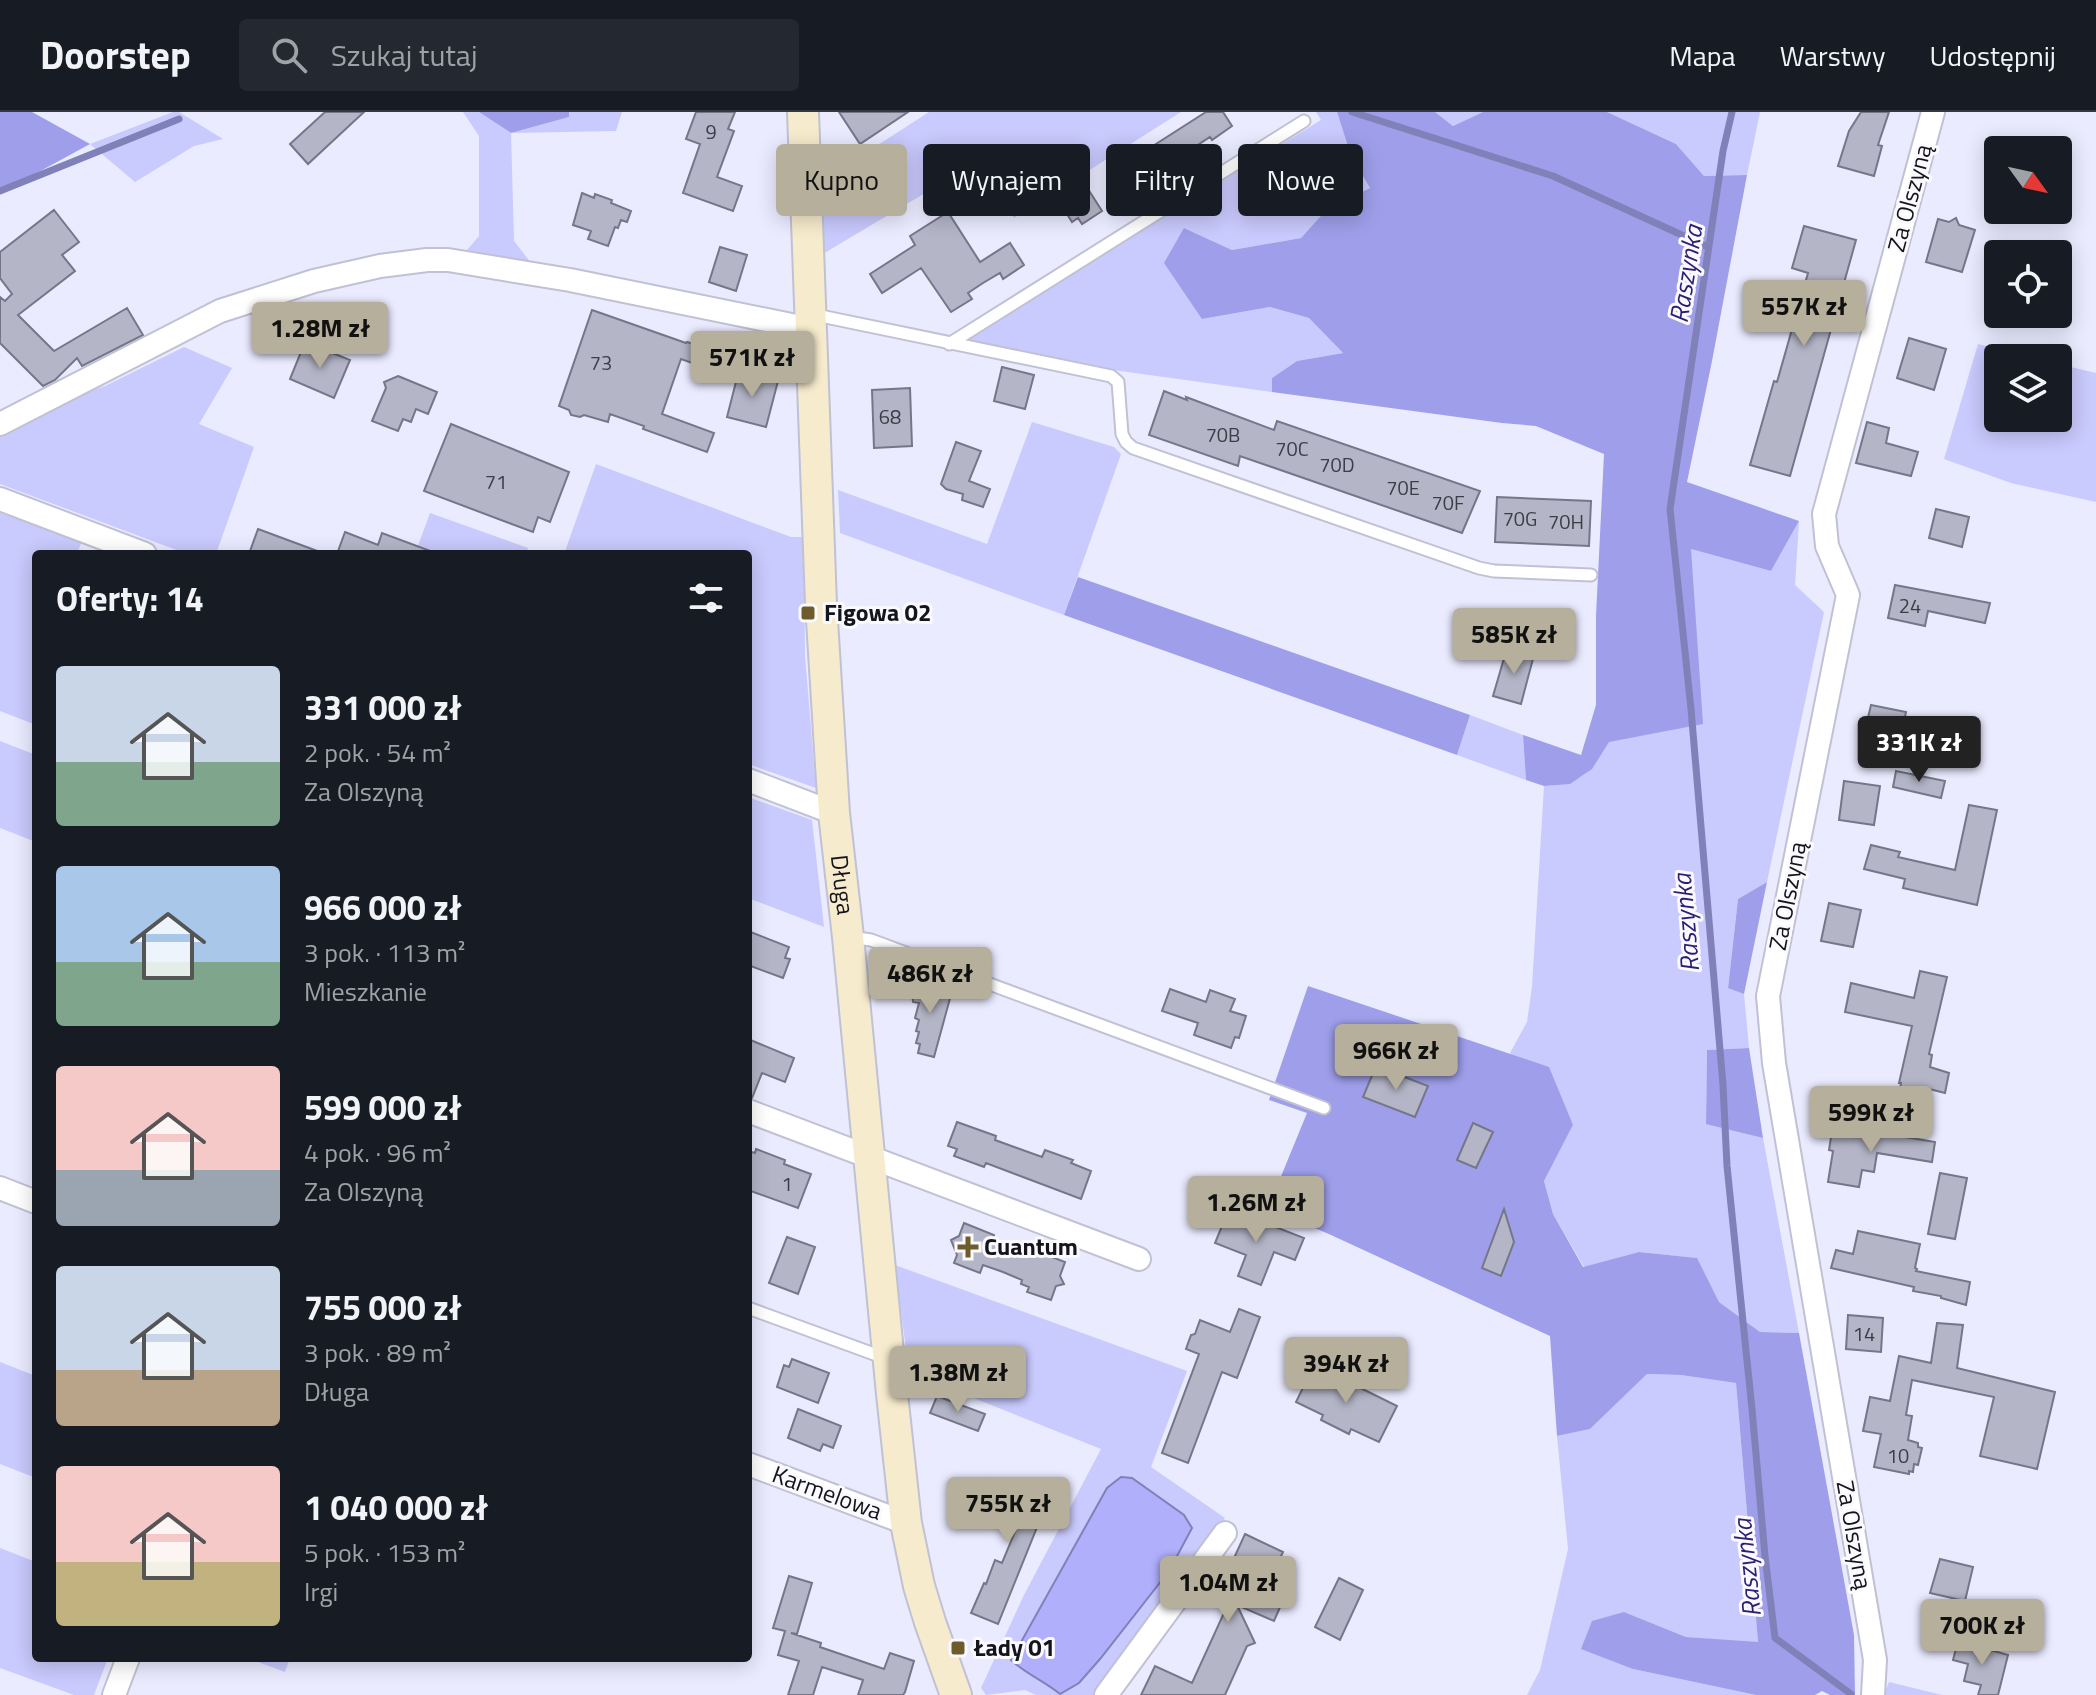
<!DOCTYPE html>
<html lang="pl">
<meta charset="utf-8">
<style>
:root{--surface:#171b24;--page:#242831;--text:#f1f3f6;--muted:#9ea1a6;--line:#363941;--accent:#b6af9b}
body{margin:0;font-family:"Titillium Web",sans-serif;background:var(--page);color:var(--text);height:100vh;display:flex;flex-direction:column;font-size:30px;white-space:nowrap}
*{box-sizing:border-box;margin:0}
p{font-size:26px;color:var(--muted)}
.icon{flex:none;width:44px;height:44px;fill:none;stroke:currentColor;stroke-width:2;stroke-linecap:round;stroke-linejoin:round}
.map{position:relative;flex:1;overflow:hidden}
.drawer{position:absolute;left:32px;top:438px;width:720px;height:1112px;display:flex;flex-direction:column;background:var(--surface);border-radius:8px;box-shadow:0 4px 20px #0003}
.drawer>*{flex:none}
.banner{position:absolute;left:776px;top:32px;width:760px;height:72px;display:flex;gap:16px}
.needle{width:52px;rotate:123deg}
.buttons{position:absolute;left:1984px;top:24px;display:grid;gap:16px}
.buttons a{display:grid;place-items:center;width:88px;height:88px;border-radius:8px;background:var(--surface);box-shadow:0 4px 20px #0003;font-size:40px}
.price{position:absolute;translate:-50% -68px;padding:0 18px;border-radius:8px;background:var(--accent);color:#111;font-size:26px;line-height:52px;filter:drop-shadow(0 2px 4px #0008)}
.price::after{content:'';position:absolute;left:50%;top:48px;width:24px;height:18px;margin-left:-12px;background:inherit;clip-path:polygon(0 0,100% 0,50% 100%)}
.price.current{background:#222;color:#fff}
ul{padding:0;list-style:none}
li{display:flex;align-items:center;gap:24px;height:200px;padding:0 24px}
li span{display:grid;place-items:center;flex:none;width:224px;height:160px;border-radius:8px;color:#555}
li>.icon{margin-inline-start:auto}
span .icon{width:96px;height:96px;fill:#fffc;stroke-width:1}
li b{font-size:34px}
h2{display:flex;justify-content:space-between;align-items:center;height:96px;padding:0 24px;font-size:34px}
.tag{padding:0 28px;border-radius:8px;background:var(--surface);box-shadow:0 4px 20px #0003;font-size:28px;line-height:72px}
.tag.current{background:var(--accent);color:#111}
header{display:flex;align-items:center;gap:48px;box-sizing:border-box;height:112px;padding:0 40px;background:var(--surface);border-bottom:2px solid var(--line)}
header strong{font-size:38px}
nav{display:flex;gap:44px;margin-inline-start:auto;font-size:28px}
.search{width:560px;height:72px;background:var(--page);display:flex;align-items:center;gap:20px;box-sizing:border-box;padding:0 28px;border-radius:8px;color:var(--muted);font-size:30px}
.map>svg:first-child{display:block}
.green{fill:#c9cafd}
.forest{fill:#9e9eea}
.water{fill:#afaffc;stroke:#8081b8;stroke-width:2}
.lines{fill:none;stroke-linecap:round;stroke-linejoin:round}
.stream{stroke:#8081b8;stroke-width:7}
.building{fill:#b4b5c7;stroke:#757687;stroke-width:2}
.lane-casing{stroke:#c0c1d4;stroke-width:15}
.street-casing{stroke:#c0c1d4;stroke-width:26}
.secondary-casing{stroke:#c0c1d4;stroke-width:34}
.lane{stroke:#fff;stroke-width:11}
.street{stroke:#fff;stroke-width:22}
.secondary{stroke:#f7ebcd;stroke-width:30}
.poi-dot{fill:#6f5c2b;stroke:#fafafe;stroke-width:3}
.labels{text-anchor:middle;stroke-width:6;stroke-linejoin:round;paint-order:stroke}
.number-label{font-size:20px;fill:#3c3d46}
.street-label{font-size:24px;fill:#14151b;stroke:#fafafe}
.poi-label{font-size:24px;font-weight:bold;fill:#14151b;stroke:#fafafe;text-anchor:start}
.water-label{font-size:26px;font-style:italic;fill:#2d1d73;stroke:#fafafe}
</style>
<header>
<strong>Doorstep</strong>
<div class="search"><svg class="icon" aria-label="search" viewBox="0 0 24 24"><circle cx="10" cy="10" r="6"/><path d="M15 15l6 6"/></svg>Szukaj tutaj</div>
<nav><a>Mapa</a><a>Warstwy</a><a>Udostępnij</a></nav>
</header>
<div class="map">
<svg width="2096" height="1583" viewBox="0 0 2096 1583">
<rect width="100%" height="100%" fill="#eaebff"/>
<path class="green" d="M173 0H179L223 27 194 34 135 70 90 32Z
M463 0H479L511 21 569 5V0H622L616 19 511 21 514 129 531 151 467 138 479 124V24Z
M929 0H1181L1014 106 979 49 821 143 819 71Z
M1316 0H1337L1351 44 1370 76 1327 97 1301 126 1232 138 1184 116 1202 207 1270 195 1309 206 1343 241 1297 249 1272 266V280L1106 257 964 229 1321 8Z
M1435 0H1483L1453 14Z
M1607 0H1760L1747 63 1704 64 1676 32Z
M1978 232 2034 246H1998V306H2058V252L2096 261V390L2011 371 1944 347Z
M184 235 232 256 199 312 254 335 216 442H187L0 372V318L57 291 105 274Z
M1032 310 1114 335 1121 342 1064 503 840 421 838 378 987 432Z
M596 352 791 425H804L805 544 816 676 748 652V442H564Z
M0 401 82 429 77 442H36V613L0 599Z
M430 401 528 436 526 442H415Z
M1799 409 1795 473 1824 500 1767 770 1738 787 1728 875 1744 882 1749 936 1707 938 1706 1011 1763 1026 1799 1221 1760 1220 1719 1190 1696 1146 1639 1140 1584 1155 1553 1102 1544 1069 1573 1013 1510 941 1527 910 1532 875 1544 674C1584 670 1588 663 1608 630L1691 437 1771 459Z
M1470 603 1523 623 1526 668 1457 643Z
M0 629 36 643V730L0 716Z
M748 685 812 708 824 815 748 786Z
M895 1153 1187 1259 1151 1355 1225 1406 1094 1583H1036L1025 1578 986 1583 981 1576 1024 1483 1101 1337 909 1260Z
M0 1250 36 1264V1366L0 1352Z
M1647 1262 1681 1263 1736 1271 1758 1531 1686 1525 1624 1500 1633 1557 1756 1583H1527L1540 1558 1568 1437 1557 1324 1590 1317Z
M0 1436 36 1450V1546H108L94 1583H74L0 1556Z
M247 1546H290L285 1560Z
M1889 1570 1942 1583H1884Z"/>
<path class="forest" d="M0 0H32L90 32 0 81Z
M479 0H569V5L511 21Z
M1337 0H1435L1453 14 1483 0H1607L1676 32 1704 64 1747 63 1712 249 1687 370 1799 409 1771 459 1691 437 1703 612 1609 630 1592 657 1570 672 1544 674 1526 668 1523 623 1581 643 1596 593V504L1604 342 1536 314 1502 311 1272 280V266L1297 249 1343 241 1309 206 1270 195 1202 207 1164 151 1184 116 1232 138 1301 126 1327 97 1370 76 1351 44Z
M1078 465 1470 603 1457 643 1064 503Z
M1767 770 1744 882 1728 876 1738 787Z
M1308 874 1549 955 1573 1013 1544 1069 1553 1102 1583 1155 1639 1140 1697 1146 1719 1190 1760 1220 1799 1221 1854 1523 1855 1583H1830L1822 1579 1815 1583H1756L1633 1557 1581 1537 1592 1509 1624 1500 1686 1525 1758 1530 1736 1271 1681 1263 1647 1262 1590 1317 1557 1324 1550 1224 1331 1123 1268 1096 1307 1001 1269 988Z
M1749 936 1763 1026 1706 1012 1707 938Z"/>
<path class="water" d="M1121 1365 1132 1366 1184 1403 1192 1416 1169 1459 1100 1547 1079 1571 1060 1582C1044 1569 1026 1562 1011 1548L1107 1376Z"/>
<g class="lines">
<path class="stream" d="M1352 0 1553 64 1708 135
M1732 0 1723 39 1670 397 1691 597 1723 973 1727 1054 1752 1297 1765 1444 1775 1526 1851 1582
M0 79 179 7"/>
</g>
<path class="building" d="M325 0H364L308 52 290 32Z
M696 0H735L728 17 734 19 717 65 742 74 733 99 683 81 700 32 686 27Z
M839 0H908L860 32Z
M1206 0H1223L1232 14 1212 28 1210 25 1178 46 1180 48 1159 62 1145 39Z
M1861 0H1889L1878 33 1882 34 1874 64 1838 54 1849 19Z
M1088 77 1102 99 1082 112 1078 106 1072 110 1062 94Z
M582 81 594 86 595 82 612 88 611 91 631 99 627 110 621 108 618 116 615 115 608 134 588 127 591 119 573 113Z
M54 98 79 130 62 143 75 159 18 203 54 239 127 196 143 223 82 254 77 246 55 268 43 274 0 231V185L5 189 12 182 0 166V140Z
M948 100 980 150 1010 131 1024 153 1003 167 1000 161 983 171 968 181 972 187 951 200 921 156 882 181 870 162 915 133 910 124Z
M1956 106 1959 113 1975 118 1962 160 1926 150 1938 107 1949 110Z
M1804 114 1856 128 1790 364 1750 353 1774 269 1777 270 1808 161 1792 156Z
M720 135 747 143 736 179 709 170Z
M592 198 686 231 687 230 709 237V239L727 245 721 261 681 247 662 302 714 321 707 340 643 317 644 314 610 302 608 310 584 303 580 305 571 303 569 298 559 294Z
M1909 226 1946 237 1934 278 1897 266Z
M305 230 350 248 334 286 290 267Z
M1002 255 1034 263 1025 297 994 289Z
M739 258 778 269 766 315 727 305Z
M398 264 437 280 428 302 416 297 411 310 403 307 398 319 372 309 386 276 384 270Z
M910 276 912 334 874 336 872 278Z
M1164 279 1187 288 1186 285 1274 318 1277 309 1480 379 1462 421 1240 344 1238 354 1149 323Z
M1867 310 1889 316 1886 331 1918 340 1911 364 1856 351Z
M451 312 569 360 550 410 538 405 533 420 424 379Z
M956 330 981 339 969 369 990 377 983 395 962 388 963 382 946 377 941 372Z
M1497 385 1591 389 1589 434 1495 430Z
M1936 397 1969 405 1962 435 1929 426Z
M258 417 320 440V442H249Z
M345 420 378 433 382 421 433 440V442H337Z
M1895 473 1990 491 1985 511 1928 499 1925 514 1888 506Z
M1507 536 1534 543 1521 592 1493 584Z
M1871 593 1906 600 1898 639 1879 635 1880 630 1863 627Z
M1896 659 1945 669 1941 686 1893 675Z
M1844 669 1880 674 1874 713 1839 708Z
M1969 693 1997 698 1977 793 1903 776 1905 767 1864 757 1871 733 1900 740 1898 745 1955 758Z
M1829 791 1861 798 1853 835 1821 829Z
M748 819 789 835 785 846 790 847 783 866 748 853Z
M1920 859 1947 865 1929 942 1932 943 1930 955 1949 961 1945 981 1925 976 1922 987 1899 982 1901 971H1899L1912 914 1845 900 1851 871 1914 886Z
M911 868 952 879 934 945 918 941 920 932 916 931 919 920 916 919 919 908 915 906 919 891 913 890Z
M1170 877 1206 890 1210 878 1235 887 1230 899 1246 904 1239 926 1235 925 1231 936 1194 923 1198 911 1162 899Z
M748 927 794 946 785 970 762 961 752 986 748 985Z
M1376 954 1428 974 1415 1005 1363 985Z
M957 1010 996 1024 995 1028 1042 1045 1045 1038 1073 1048 1071 1051 1091 1059 1081 1087 986 1051 984 1055 954 1044 957 1037 948 1034Z
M1473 1011 1493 1020 1476 1056 1457 1048Z
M1832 1019 1874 1026 1875 1020 1935 1030 1932 1050 1877 1041 1874 1060 1862 1058 1859 1075 1828 1070 1833 1039 1829 1038Z
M756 1037 785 1048 784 1052 811 1062 798 1096 748 1078V1039L755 1041Z
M1940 1061 1967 1066 1955 1127 1928 1122Z
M1229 1097 1304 1126 1295 1148 1274 1140 1261 1173 1238 1164 1246 1143 1215 1131Z
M1504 1097 1514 1130 1501 1164 1482 1156Z
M964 1111 994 1123 992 1130 1011 1138 1031 1145 1034 1138 1065 1150 1060 1164 1064 1172 1056 1174 1051 1188 1027 1180 1029 1175 1021 1172 1022 1168 1003 1160 983 1153 980 1161 954 1151 957 1143 951 1128 959 1124Z
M1858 1119 1920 1132 1915 1156 1917 1157 1916 1159 1970 1170 1966 1193 1941 1186V1184L1913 1179 1914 1175 1831 1156 1836 1138 1853 1142Z
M787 1125 815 1135 798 1182 769 1171Z
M1239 1197 1260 1205 1237 1266 1222 1260 1188 1351 1162 1341 1199 1242 1186 1237 1191 1223 1195 1222 1200 1208 1230 1220Z
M1848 1203 1883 1206 1881 1240 1846 1237Z
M1937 1211 1963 1213 1957 1256 2055 1280 2037 1357 1980 1344 1994 1285 1912 1268 1906 1303 1912 1304 1908 1328 1918 1331V1335L1922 1336 1918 1353 1914 1352 1913 1360 1909 1359V1362L1874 1355 1881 1322 1863 1319 1870 1285 1890 1289 1899 1244 1931 1251Z
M792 1247 829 1261 818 1291 777 1275 784 1253 789 1255Z
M1314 1253 1397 1294 1379 1330 1351 1317 1349 1322 1321 1308 1323 1303 1296 1290Z
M937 1284 985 1302 978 1319 930 1301Z
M798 1297 841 1314 833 1336 823 1332 820 1339 788 1326Z
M991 1366 1048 1388 998 1512 971 1501 984 1471 986 1472 995 1448 1002 1451 1019 1410 980 1396Z
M1245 1422 1283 1440 1262 1485 1281 1493 1274 1509 1237 1493 1255 1531 1247 1534 1225 1583H1141L1155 1554 1192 1571 1229 1490 1214 1483 1221 1466 1224 1468Z
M1940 1447 1973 1455 1965 1489 1930 1481Z
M789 1464 812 1471 797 1522 791 1521 821 1531 820 1535 884 1557 890 1541 914 1549 905 1580 903 1583H858L863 1568 822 1555 813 1583H788L799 1549 778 1543 785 1519 773 1516Z
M1339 1466 1363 1478 1340 1528 1315 1515Z
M1958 1529 2008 1543 1998 1583H1978L1981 1573 1964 1569 1968 1552 1953 1548Z"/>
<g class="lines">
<defs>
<path id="lane" d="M811 202 1111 264 1118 270 1122 322 1126 330 1133 336 1479 456 1494 459 1591 463
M949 232 1304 9
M851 825 871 828 1324 996
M748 1196 885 1246"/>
<path id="street" d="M0 312 220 199 314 169 380 154 427 148H448L570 168 811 217
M0 387 145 442
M748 668 834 701
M748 999 1139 1147
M0 1076 36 1090
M748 1352 906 1411
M114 1583 128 1546
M1106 1583 1225 1421
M1873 1583 1875 1548 1774 951 1768 884 1848 483 1827 434 1824 402 1933 0"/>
<g id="secondary">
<path id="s1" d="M803 0 821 492 834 701 848 825 892 1282 906 1411 919 1474 930 1510 956 1583"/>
</g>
</defs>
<use href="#lane" class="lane-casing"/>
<use href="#street" class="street-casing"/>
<use href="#secondary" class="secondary-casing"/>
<use href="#lane" class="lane"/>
<use href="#street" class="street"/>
<use href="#secondary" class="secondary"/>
</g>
<g class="poi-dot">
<rect x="800" y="493" width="16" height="16" rx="4"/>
<path d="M964 1123h8v8h8v8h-8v8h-8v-8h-8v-8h8z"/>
<rect x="950" y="1528" width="16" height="16" rx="4"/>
</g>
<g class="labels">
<g class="number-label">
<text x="711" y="27">9</text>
<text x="601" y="258">73</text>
<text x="890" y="312">68</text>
<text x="1223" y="330">70B</text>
<text x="1292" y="344">70C</text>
<text x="1337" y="360">70D</text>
<text x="496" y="377">71</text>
<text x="1403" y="383">70E</text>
<text x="1448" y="398">70F</text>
<text x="1520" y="414">70G</text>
<text x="1566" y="417">70H</text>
<text x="1910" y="501">24</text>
<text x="787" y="1079">1</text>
<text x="1864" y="1229">14</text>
<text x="1898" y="1351">10</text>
</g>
<g class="street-label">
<text transform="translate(1910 86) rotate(-75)" y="8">Za Olszyną</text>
<text dy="8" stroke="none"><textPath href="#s1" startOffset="774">Długa</textPath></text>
<text transform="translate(1788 784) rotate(-79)" y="8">Za Olszyną</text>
<text transform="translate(827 1381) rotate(20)" y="8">Karmelowa</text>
<text transform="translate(1854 1423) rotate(80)" y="8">Za Olszyną</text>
</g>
<g class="poi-label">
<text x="824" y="509">Figowa 02</text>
<text x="984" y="1143">Cuantum</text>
<text x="974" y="1544">Łady 01</text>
</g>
<g class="water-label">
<text transform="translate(1686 162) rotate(-81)" y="9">Raszynka</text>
<text transform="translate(1686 811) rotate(-95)" y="9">Raszynka</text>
<text transform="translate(1747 1456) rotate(-96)" y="9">Raszynka</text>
</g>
</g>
</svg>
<div class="buttons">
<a><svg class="needle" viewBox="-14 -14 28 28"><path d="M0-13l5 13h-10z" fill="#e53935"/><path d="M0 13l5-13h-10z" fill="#9ea1a6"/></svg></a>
<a><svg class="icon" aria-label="locate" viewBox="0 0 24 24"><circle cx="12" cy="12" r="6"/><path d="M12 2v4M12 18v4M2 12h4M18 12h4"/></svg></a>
<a><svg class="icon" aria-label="layers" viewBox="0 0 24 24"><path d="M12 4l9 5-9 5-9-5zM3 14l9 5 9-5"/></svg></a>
</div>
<b class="price" style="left:1804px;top:236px">557K zł</b>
<b class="price" style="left:320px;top:258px">1.28M zł</b>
<b class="price" style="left:752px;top:287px">571K zł</b>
<b class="price" style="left:1514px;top:564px">585K zł</b>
<b class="price current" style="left:1919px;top:672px">331K zł</b>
<b class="price" style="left:930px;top:903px">486K zł</b>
<b class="price" style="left:1396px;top:980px">966K zł</b>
<b class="price" style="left:1871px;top:1042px">599K zł</b>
<b class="price" style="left:1256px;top:1132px">1.26M zł</b>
<b class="price" style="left:1346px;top:1293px">394K zł</b>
<b class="price" style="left:958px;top:1302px">1.38M zł</b>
<b class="price" style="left:1008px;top:1433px">755K zł</b>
<b class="price" style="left:1228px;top:1512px">1.04M zł</b>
<b class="price" style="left:1982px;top:1555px">700K zł</b>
<div class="banner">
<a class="tag current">Kupno</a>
<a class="tag">Wynajem</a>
<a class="tag">Filtry</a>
<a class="tag">Nowe</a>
</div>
<section class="drawer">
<h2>Oferty: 14<svg class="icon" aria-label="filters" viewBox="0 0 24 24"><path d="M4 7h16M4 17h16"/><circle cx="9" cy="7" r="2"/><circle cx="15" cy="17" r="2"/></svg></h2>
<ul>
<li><span style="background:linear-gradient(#c9d6e8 60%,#7fa58c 0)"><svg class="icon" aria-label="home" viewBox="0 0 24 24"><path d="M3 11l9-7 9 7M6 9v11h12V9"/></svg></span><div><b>331 000 zł</b><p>2 pok. · 54 m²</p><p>Za Olszyną</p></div></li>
<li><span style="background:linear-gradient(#a9c7e8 60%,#7fa58c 0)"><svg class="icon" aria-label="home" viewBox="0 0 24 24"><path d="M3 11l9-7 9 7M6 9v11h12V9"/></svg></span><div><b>966 000 zł</b><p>3 pok. · 113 m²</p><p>Mieszkanie</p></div></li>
<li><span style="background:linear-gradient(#f6c9c9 65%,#9aa5b1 0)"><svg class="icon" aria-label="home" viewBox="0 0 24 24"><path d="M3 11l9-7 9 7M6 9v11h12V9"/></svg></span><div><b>599 000 zł</b><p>4 pok. · 96 m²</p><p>Za Olszyną</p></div></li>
<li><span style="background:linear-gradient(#c9d6e8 65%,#b9a48a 0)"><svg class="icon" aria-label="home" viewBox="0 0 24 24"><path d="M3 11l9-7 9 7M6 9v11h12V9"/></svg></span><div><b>755 000 zł</b><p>3 pok. · 89 m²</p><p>Długa</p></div></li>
<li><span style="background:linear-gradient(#f6c9c9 60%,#c2b280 0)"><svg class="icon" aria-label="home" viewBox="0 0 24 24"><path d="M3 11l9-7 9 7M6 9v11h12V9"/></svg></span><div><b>1 040 000 zł</b><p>5 pok. · 153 m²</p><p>Irgi</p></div></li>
</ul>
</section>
</div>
